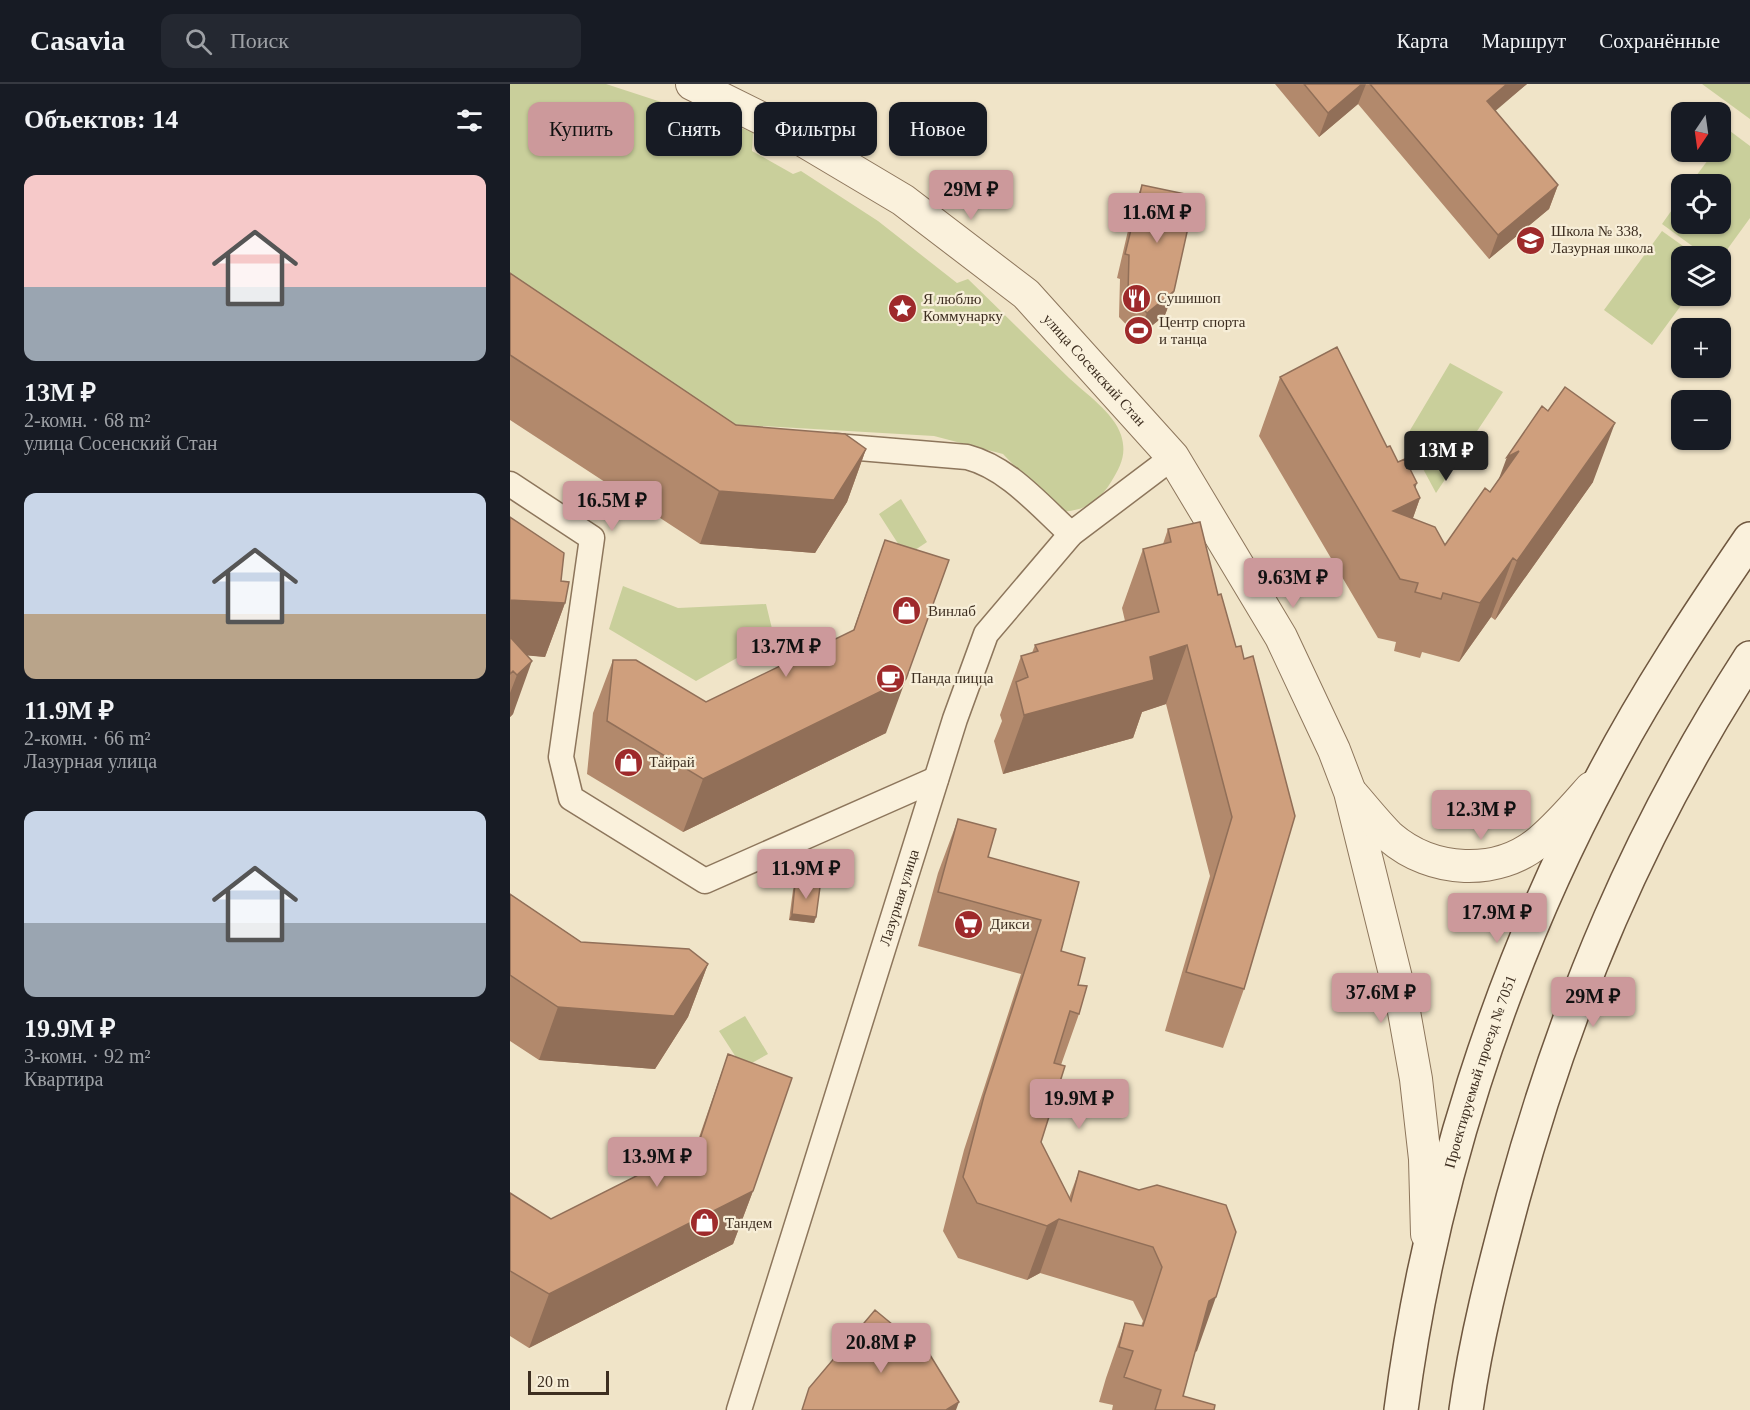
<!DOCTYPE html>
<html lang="ru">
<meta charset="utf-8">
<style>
:root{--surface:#171b24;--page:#242831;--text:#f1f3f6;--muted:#9ea1a6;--line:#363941;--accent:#cc999b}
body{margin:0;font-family:Georgia,serif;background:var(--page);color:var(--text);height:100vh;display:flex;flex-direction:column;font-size:22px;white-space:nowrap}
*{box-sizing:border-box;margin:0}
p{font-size:20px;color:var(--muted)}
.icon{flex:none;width:33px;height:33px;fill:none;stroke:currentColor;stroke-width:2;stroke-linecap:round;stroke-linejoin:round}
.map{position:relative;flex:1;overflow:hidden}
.sheet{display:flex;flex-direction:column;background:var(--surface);width:510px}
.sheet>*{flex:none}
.banner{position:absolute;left:18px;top:18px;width:570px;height:54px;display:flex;gap:12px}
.needle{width:39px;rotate:193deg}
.tools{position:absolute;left:1161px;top:18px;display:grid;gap:12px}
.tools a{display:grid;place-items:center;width:60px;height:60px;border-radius:12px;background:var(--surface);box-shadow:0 2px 4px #0004;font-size:30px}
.scale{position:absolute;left:18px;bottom:15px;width:81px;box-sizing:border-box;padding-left:6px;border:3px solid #3d2e20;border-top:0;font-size:16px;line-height:21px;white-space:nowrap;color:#3d2e20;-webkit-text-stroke:4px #f7eed8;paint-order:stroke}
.price{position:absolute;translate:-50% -51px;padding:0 14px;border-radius:6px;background:var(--accent);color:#111;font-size:20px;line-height:39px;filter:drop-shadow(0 2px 3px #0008)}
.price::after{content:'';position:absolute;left:50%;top:36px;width:18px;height:14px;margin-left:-9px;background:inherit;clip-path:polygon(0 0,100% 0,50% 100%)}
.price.current{background:#222;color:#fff}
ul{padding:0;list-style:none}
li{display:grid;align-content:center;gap:12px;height:318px;padding:0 24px}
li span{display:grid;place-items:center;height:186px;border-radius:12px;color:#555}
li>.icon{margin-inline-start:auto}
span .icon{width:108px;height:108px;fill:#fffc;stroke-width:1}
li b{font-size:26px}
h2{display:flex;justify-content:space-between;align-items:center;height:72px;padding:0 24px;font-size:26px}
.pill{padding:0 21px;border-radius:12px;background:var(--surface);box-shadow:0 2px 4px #0004;font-size:21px;line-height:54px}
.pill.current{background:var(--accent);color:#111}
header{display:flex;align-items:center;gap:36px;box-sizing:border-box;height:84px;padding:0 30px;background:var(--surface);border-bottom:2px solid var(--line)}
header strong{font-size:28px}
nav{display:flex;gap:33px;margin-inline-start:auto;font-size:21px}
.search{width:420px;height:54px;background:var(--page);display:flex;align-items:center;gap:15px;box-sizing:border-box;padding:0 21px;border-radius:12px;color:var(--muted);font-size:22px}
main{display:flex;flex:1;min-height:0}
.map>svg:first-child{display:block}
.green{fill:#c9cf9b}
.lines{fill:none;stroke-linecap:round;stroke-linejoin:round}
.minor-casing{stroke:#8d765c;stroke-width:27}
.tertiary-casing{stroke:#8d765c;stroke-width:34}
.secondary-casing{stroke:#6f573f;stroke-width:36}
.minor{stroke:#faf1dc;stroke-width:24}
.tertiary{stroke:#faf1dc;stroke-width:32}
.secondary{stroke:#faf1dc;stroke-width:33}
.wall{fill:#b2896c}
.shaded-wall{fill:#916f58}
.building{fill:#cf9f7d;stroke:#916f58;stroke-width:1.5}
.labels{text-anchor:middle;stroke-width:4.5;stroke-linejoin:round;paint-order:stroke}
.poi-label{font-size:15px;fill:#3d2e20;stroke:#f7eed8;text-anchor:start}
.street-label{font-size:15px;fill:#3d2e20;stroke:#f7eed8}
</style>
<header>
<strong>Casavia</strong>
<div class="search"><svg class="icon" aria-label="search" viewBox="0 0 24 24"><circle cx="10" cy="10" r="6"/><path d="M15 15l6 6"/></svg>Поиск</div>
<nav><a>Карта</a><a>Маршрут</a><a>Сохранённые</a></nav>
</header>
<main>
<section class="sheet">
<h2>Объектов: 14<svg class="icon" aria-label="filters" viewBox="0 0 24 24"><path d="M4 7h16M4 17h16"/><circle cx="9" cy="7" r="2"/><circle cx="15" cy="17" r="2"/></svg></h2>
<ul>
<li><span style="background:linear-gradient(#f6c9c9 60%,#9aa5b1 0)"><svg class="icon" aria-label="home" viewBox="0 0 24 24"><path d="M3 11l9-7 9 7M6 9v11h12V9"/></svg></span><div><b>13M ₽</b><p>2-комн. · 68 m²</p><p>улица Сосенский Стан</p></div></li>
<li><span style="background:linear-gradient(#c9d6e8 65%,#b9a48a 0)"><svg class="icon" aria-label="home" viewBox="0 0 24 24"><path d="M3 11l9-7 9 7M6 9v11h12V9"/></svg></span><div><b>11.9M ₽</b><p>2-комн. · 66 m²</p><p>Лазурная улица</p></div></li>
<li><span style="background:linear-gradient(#c9d6e8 60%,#9aa5b1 0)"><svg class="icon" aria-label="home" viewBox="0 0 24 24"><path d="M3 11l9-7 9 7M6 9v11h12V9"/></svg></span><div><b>19.9M ₽</b><p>3-комн. · 92 m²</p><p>Квартира</p></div></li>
</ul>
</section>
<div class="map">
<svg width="1240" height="1326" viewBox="0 0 1240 1326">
<rect width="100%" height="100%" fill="#f0e4c8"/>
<path class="green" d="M0 0H96L243 48 242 67 283 90 291 87 368 137 447 199 458 195C492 228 525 261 559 294 575 309 604 329 611 351 617 370 611 382 601 398 588 419 574 427 549 428L493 370 424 352 215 340 0 191Z
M1192 0H1240V35Z
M1220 47 1240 62V134L1211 174 1196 172 1152 140 1171 113 1172 140H1210V100H1180L1204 68H1210L1211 59Z
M1152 147 1187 172H1172V212H1178L1142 261 1094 226Z
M940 279 993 308 926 409 896 353Z
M391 415 417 458 396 472 369 430Z
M113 502 168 524 256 520 264 553 186 597 99 545Z
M235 932 258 970 233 984 209 947Z"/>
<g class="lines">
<defs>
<g id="minor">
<path d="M325 362 457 373C499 384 530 422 561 450"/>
<path d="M0 400 82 454 51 673 61 714 195 797 426 695"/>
<path id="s1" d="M229 1326 445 635 476 550 561 450 663 373"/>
</g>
<g id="tertiary">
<path id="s2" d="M182 0 277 47 393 116 516 210 663 373 771 553 824 666 840 708 893 922 906 995 915 1075 917 1150"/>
<path d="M843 711C855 725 867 740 880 753 922 789 987 793 1030 757 1049 741 1065 722 1081 704"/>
</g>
<g id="secondary">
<path id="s3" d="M891 1326C919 1108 990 884 1094 690 1137 608 1188 531 1240 455"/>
<path d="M956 1326C966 1254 984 1185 1003 1114 1057 917 1129 746 1240 574"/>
</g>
</defs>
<use href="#minor" class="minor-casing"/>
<use href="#tertiary" class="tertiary-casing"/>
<use href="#secondary" class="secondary-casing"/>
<use href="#minor" class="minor"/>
<use href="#tertiary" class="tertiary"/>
<use href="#secondary" class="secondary"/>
</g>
<path class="wall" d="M765 0H1017L985 26 1048 101 1039 125 979 175 848 20 809 53Z
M632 101 664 207 655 231 628 253 609 233 610 195 607 194 623 125Z
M0 189 226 341 356 365 337 418 305 469 190 460 0 336Z
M770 293 877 363 888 378 905 404 910 414 903 434 935 461 980 408 988 396 1083 398 985 536 981 533 949 578 912 568 910 574 884 567 886 558 868 554 749 352Z
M0 433 51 497 55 519 35 573 17 571 3 630 0 633Z
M658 445 708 511 734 905 713 964 655 947 700 792 656 620 632 628 623 654 493 690 484 657 492 637 490 631 511 572 522 569 525 561 615 537 612 524 633 465 653 460Z
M375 456 376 649 173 748 77 690 83 629 103 576 196 618 343 547Z
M448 735 478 773 569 798 551 867 568 901 569 930 551 981 531 1058 559 1114 569 1087 629 1106 687 1267 685 1268 673 1312 704 1326H602L603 1321 589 1318 596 1294 615 1239 631 1242 633 1237 623 1217 530 1189 517 1196 448 1174 433 1147 454 1066 511 890 408 862 428 789Z
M285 800 306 833 304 839 279 836 283 806Z
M0 810 71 858 198 880 178 933 145 985 29 976 0 957Z
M218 970 243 1107 223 1160 19 1264 0 1252V1109L41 1135 186 1062Z"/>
<path class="shaded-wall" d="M852 0H856L848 20 809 53 818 29Z
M997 0H1017L969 41 977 17Z
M1048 101 1039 125 979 175 988 151Z
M664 207 655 231 628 253 637 229Z
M1105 339 1083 398 985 536 1007 477Z
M356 365 337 418 305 469 190 460 209 407Z
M1009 367 975 432 997 373Z
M907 399 900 419 910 414 889 473 883 427 904 401Z
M1003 474 981 533 949 578 970 519Z
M0 516 55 519 35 573 0 570Z
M677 561 656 620 632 628 623 654 493 690 514 631 640 573Z
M22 577 3 630 0 633V609L7 591Z
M396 595 376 649 173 748 193 695Z
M282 830 306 833 304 839 279 836Z
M198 880 178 933 145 985 29 976 48 923Z
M243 1107 223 1160 19 1264 39 1210Z
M549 1135 530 1189 517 1196 537 1142Z
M706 1213 687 1267 679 1272 699 1217Z
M449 1318 446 1326H436Z"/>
<path class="building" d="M794 0H852L818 29Z
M860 0H997L977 17 1048 101 988 151Z
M632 101 685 112 664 207 637 229 618 209 619 171 615 170Z
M0 189 226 341 335 350 356 365 324 416 209 407 0 271Z
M827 263 877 363 880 362 888 378 895 375 907 399 904 401 910 414 883 427 925 443 935 461 975 404 980 408 1009 367 997 373 1032 322 1038 327 1055 303 1105 339 1007 477 1003 474 970 519 933 509 931 515 905 508 908 499 890 495 770 293Z
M0 433 54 469 51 497 59 498 55 519 0 516Z
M690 438 708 511 711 510 726 563 731 562 734 575 743 572 785 732 734 905 676 888 722 733 677 561 640 573 644 596 514 631 506 598 518 593 511 572 528 567 525 561 649 528 633 465 661 458 658 445Z
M375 456 439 476 396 595 193 695 97 637 103 576H126L196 618 344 546Z
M0 553 22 577 7 591 3 587 0 590Z
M448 735 486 745 478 773 569 798 551 867 575 874 568 901 577 902 569 930 560 927 544 979 555 982 531 1058 561 1117 569 1087 629 1106 647 1101 716 1121 726 1148 706 1213 699 1217 673 1312 705 1321 704 1326H645L651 1306 614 1293 623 1267 609 1263 615 1239 633 1242 652 1183 643 1163 549 1135 537 1142 467 1119 453 1093 474 1012 531 836 428 808Z
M285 800 310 803 306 833 282 830Z
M0 810 71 858 179 865 198 880 164 932 48 923 0 891Z
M218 970 282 994 243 1107 39 1210 0 1187V1109L41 1135 188 1061Z
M365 1226 406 1260 412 1258 449 1318 436 1326H292L299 1304Z"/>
<defs>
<symbol id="school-disc" viewBox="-11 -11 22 22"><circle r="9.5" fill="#9e2a2b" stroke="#f7eed8"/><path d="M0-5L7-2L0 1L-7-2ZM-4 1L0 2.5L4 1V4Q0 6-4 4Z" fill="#fff"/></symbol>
<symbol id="restaurant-disc" viewBox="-11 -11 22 22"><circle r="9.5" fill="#9e2a2b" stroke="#f7eed8"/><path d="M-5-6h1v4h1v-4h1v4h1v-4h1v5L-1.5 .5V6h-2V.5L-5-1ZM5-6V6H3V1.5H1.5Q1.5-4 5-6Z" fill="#fff"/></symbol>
<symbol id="sight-disc" viewBox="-11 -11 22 22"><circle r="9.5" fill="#9e2a2b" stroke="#f7eed8"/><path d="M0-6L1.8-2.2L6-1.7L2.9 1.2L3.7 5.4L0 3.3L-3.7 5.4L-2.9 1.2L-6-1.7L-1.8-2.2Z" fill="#fff"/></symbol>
<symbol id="stadium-disc" viewBox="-11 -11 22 22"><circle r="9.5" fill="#9e2a2b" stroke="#f7eed8"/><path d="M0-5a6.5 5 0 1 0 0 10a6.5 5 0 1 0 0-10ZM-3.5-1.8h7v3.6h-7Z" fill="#fff"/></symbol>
<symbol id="shop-disc" viewBox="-11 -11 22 22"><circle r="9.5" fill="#9e2a2b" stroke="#f7eed8"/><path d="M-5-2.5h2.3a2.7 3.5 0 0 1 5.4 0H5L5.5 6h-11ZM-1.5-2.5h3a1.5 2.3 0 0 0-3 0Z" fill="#fff"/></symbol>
<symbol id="cafe-disc" viewBox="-11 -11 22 22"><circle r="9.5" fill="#9e2a2b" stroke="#f7eed8"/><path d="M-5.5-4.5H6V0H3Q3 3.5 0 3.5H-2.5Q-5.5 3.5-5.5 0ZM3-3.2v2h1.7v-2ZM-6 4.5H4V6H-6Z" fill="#fff"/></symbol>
<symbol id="supermarket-disc" viewBox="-11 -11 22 22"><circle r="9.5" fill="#9e2a2b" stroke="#f7eed8"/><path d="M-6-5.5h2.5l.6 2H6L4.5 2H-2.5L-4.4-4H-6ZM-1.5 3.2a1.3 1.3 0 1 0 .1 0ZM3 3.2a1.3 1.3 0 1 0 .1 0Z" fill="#fff"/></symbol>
</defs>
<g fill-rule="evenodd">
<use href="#school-disc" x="1004" y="140" width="33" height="33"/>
<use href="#restaurant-disc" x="610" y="198" width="33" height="33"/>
<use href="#sight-disc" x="376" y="208" width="33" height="33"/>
<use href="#stadium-disc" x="612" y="230" width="33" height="33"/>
<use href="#shop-disc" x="380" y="510" width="33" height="33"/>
<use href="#cafe-disc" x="364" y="578" width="33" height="33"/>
<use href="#shop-disc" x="102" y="662" width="33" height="33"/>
<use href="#supermarket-disc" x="442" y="824" width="33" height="33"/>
<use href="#shop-disc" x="178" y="1122" width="33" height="33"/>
</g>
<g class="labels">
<g class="poi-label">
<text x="1041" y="152">Школа № 338,<tspan x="1041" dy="17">Лазурная школа</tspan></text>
<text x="647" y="219">Сушишоп</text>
<text x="413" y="220">Я люблю<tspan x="413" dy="17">Коммунарку</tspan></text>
<text x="649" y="243">Центр спорта<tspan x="649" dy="17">и танца</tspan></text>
<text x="418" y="532">Винлаб</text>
<text x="401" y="599">Панда пицца</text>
<text x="139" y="683">Тайрай</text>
<text x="480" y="845">Дикси</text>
<text x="215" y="1144">Тандем</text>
</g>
<g class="street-label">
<text dy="5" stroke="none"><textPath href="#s2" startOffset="498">улица Сосенский Стан</textPath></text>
<text dy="5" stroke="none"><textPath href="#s1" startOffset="537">Лазурная улица</textPath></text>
<text dy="5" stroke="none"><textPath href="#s3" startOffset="348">Проектируемый проезд № 7051</textPath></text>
</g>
</g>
</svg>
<div class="tools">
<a><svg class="needle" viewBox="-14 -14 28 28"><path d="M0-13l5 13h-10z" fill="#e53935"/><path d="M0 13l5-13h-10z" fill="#9ea1a6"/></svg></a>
<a><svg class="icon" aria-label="locate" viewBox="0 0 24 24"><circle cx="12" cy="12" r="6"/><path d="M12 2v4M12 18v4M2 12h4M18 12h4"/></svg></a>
<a><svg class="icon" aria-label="layers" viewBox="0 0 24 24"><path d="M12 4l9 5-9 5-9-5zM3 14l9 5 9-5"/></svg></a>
<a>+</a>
<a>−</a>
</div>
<div class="scale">20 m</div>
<b class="price" style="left:461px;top:137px">29M ₽</b>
<b class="price" style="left:647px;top:160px">11.6M ₽</b>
<b class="price current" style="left:936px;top:398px">13M ₽</b>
<b class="price" style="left:102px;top:448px">16.5M ₽</b>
<b class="price" style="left:783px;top:525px">9.63M ₽</b>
<b class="price" style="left:276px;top:594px">13.7M ₽</b>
<b class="price" style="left:971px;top:757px">12.3M ₽</b>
<b class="price" style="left:296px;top:816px">11.9M ₽</b>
<b class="price" style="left:987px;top:860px">17.9M ₽</b>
<b class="price" style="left:871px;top:940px">37.6M ₽</b>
<b class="price" style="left:1083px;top:944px">29M ₽</b>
<b class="price" style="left:569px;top:1046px">19.9M ₽</b>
<b class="price" style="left:147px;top:1104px">13.9M ₽</b>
<b class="price" style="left:371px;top:1290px">20.8M ₽</b>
<div class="banner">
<a class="pill current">Купить</a>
<a class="pill">Снять</a>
<a class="pill">Фильтры</a>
<a class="pill">Новое</a>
</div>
</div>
</main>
